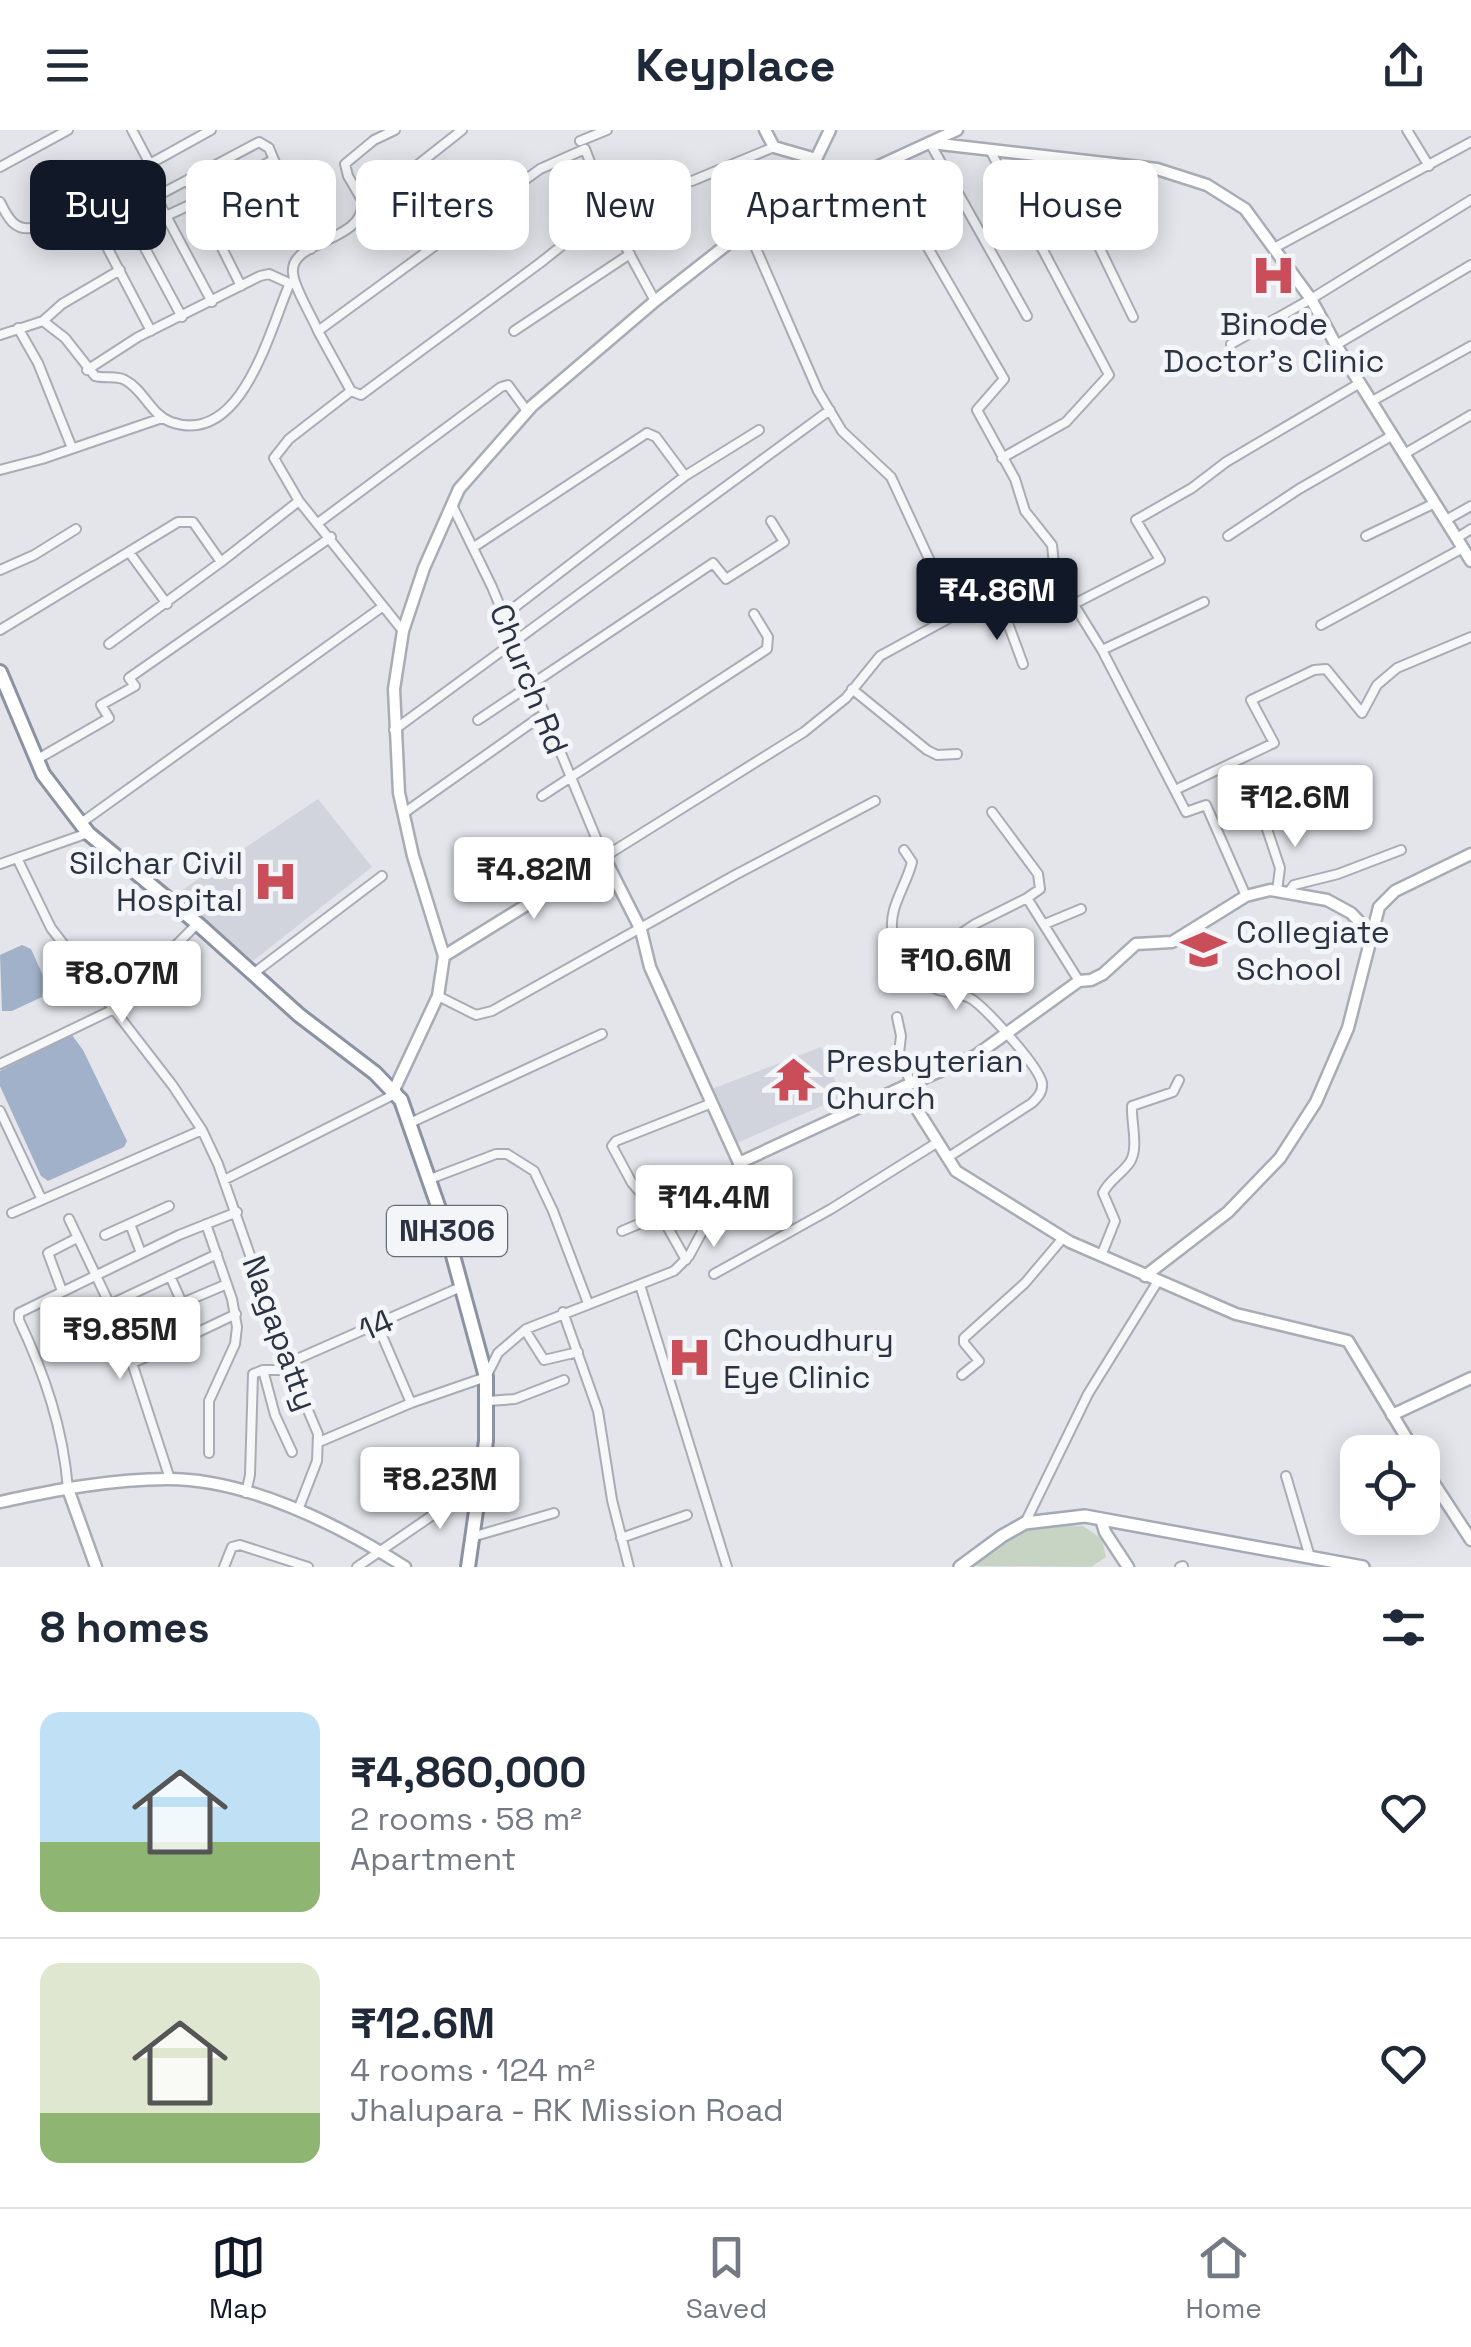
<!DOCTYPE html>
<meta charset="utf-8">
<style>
:root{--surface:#fff;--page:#f6f6f7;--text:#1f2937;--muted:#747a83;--line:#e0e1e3;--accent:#111827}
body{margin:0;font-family:"Space Grotesk",sans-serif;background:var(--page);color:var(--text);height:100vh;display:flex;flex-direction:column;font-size:38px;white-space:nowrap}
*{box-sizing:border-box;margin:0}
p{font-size:32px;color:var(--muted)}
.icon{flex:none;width:55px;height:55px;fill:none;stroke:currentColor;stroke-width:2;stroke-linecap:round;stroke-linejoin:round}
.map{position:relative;height:1437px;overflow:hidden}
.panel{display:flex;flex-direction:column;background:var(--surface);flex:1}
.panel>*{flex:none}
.top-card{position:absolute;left:30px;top:30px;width:1412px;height:90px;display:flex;gap:20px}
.fabs{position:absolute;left:1340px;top:1305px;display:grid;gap:20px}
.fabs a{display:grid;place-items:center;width:100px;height:100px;border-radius:20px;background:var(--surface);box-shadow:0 5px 25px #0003;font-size:50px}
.price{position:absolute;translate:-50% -85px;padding:0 22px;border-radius:10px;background:#fff;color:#222;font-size:32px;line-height:65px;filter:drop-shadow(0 2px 5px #0008)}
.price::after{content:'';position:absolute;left:50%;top:60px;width:30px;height:22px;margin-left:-15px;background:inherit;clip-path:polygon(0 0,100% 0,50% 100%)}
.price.selected{background:var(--accent);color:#fff}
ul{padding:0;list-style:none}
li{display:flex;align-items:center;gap:30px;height:250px;padding:0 40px}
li+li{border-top:2px solid var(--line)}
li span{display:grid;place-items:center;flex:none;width:280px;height:200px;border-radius:20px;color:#555}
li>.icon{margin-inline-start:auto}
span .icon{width:120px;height:120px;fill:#fffc;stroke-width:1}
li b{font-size:42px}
h2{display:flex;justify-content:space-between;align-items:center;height:120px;padding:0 40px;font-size:42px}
.pill{padding:0 35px;border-radius:20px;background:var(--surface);box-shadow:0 5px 25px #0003;font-size:35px;line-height:90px}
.pill.selected{background:var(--accent);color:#fff}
header{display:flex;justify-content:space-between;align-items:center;height:130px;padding:0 40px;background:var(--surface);font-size:45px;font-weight:700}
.tab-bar{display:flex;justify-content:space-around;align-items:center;height:140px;border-top:2px solid var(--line);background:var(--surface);font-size:28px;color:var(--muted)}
.tab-bar a{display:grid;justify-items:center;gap:5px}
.tab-bar .selected{color:var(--accent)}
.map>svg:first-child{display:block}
.built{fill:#d1d4dc}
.green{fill:#c7d4c4}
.water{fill:#a0b1c9}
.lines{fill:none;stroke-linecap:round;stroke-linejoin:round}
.street-casing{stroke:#a8acb5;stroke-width:12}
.secondary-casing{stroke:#a8acb5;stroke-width:15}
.primary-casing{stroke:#a3a9b6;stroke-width:16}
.highway-casing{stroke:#8b92a1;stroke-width:18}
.street{stroke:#f6f7f9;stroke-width:8}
.secondary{stroke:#fff;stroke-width:10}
.primary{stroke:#fff;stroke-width:11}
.highway{stroke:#fff;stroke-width:12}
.labels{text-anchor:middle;stroke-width:10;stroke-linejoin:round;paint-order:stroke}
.shield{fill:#f3f5f8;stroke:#676c79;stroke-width:2.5}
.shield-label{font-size:30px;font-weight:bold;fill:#2b3242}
.poi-label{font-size:32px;fill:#2b3242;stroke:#f3f5f8;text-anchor:start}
.street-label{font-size:32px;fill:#2b3242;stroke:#f3f5f8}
</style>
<header><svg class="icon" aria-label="menu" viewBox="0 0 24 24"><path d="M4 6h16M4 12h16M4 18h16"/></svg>Keyplace<svg class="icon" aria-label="share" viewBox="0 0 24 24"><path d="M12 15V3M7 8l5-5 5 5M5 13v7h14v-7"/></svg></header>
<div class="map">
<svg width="1471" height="1437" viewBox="0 0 1471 1437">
<rect width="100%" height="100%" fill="#e3e5eb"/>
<path class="built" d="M318 669 372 737 253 831 176 764Z
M821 917 842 967 728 1017 709 960Z"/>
<path class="green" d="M1041 1394 1083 1396 1102 1409 1106 1427 1091 1437 972 1436C991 1414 1013 1401 1041 1394Z"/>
<path class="water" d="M22 815 31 819 45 850 42 867 12 881H2L0 825Z
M72 905 83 920 127 1011 124 1017 48 1051 41 1046 0 956V941Z"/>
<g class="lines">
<defs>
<path id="street" d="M132 0 150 34
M1407 0 1429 36
M580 11 607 0
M930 13 1027 186
M990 20 1109 245 1066 292 1002 328
M1053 29 1059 34 1133 187
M880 35 1004 249 977 280 1015 349 1025 381 1052 415 1055 444 1102 520 1204 472
M0 37 68 0
M188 50 241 156
M692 51 774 17
M156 67 212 172
M0 72C8 88 15 103 36 97L211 0
M363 78 462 0
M608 79 540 133 361 265 351 261 318 201 540 39 585 19 615 97 655 171
M126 83 182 187
M106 114 194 73 273 30
M1274 118 1471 12
M43 191 62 174 120 140
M18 198 38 233 72 318
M151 201 97 98 259 12 269 18 311 119
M318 201C312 186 294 158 293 143 289 109 367 113 362 70L348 46 345 34 374 10 395 0
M514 201 630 124
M0 205 43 191 65 208 95 246C105 249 116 245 125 250 144 260 151 285 171 292 242 317 269 201 290 153
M1231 214 1311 169 1471 70
M1336 215 1471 135
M87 240 138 207 260 146 269 144 291 154
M351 261 289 309 274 328 299 371 403 501
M1374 270 1471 216
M1406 323 1471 285
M0 340 42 329 162 288
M452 375 492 457 604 727 804 602 846 568 880 526 955 485 891 347 842 301 818 261 751 107 753 94
M1446 390 1471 376
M318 393 501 257 508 255 527 281
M1228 406 1299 359 1393 305
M1366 406 1435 373
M1457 408 1471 399
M474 417 647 303 656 307 685 346
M129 422 167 474
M0 440 34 425 76 399
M1074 474 1160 430 1136 390 1192 358 1226 332 1360 253
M1003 480 1023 534
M955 485C973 476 988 462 1003 480L1055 444
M502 487 685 346 759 300
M1321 495 1463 418
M0 500 178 392H193L221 432 299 371
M109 514 221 432
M1102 520 1186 682 1206 675 1246 766
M852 559 927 620 937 625 957 624
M478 590 713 433 726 449 784 412 771 391
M394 600 830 280
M36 630 109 588 101 575 135 556 129 548 331 407
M1175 660 1274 613 1251 570 1314 540 1326 539 1362 583 1377 555 1397 538 1471 507
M542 666 767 519 768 507 754 484
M992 682 1038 744 1040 759 1027 768 1079 851
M404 683 544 584
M1262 684 1280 738 1277 761
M81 693 382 477
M904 720 912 732C906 757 887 779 893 805 897 824 918 851 936 859 948 864 962 862 973 870 988 881 1038 935 1042 953 1043 962 1038 967 1032 973L947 1028
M17 728 51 798 173 956 202 1000 218 1034 288 1233 318 1304 317 1331 298 1380
M0 734 88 703
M1288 763 1294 755 1338 744 1401 720
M1045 794 1081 779
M912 837 975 794 1027 768
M254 843 382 746
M438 866 476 885 492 881 735 745 875 671
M897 887 901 906 899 923 911 954
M0 934 112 880 197 794
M0 981 42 1070
M410 993 602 904
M430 1049 496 1024H507L534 1041 553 1081 588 1173
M224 1050 397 963
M12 1083 202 1000
M69 1089 120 1196 170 1349
M130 1094 141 1123
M206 1094 232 1169 237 1197 235 1214 209 1271V1323
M622 1101 660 1085
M105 1105 169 1076
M1101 1126 1115 1091 1103 1063C1109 1050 1122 1044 1130 1032 1139 1018 1131 992 1132 976L1173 962 1179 950
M686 1130 663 1089 632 1053 612 1016 616 1011 712 973
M714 1144 831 1079 938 1012
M170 1146 182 1173
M640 1155 727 1437
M62 1161 48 1123 77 1108
M109 1175 217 1124
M563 1182 598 1281 612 1370 629 1437
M147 1188 227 1154
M377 1194 411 1273
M525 1200 544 1230 578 1222
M133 1233 236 1184
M288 1233 463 1156
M263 1240 275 1285 292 1322
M962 1245 979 1231 964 1213V1208L1025 1153 1063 1108
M488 1271 515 1269 564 1250
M319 1312 411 1273 486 1247 498 1223 526 1199 674 1141 689 1126 739 1033
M1286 1346 1310 1427
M68 1359C63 1298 45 1245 19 1190V1183L179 1105 237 1082
M246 1363 250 1345 253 1244 263 1240H291
M1025 1393 1088 1264 1158 1151
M472 1407 554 1383
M621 1408 687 1385
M224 1437 232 1417 240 1415 308 1437
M357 1437 481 1352
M1180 1437 1183 1436"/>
<path id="secondary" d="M765 0 774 17 816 29V63
M931 13 1157 39 1207 55 1245 79 1311 169 1336 215 1471 431
M816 29 830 0
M444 826 604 727 641 800 650 837 739 1033 903 957 956 1041 1070 1112 1236 1184 1348 1211 1415 1322
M903 957 975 926 1079 851 1091 850 1103 844 1136 814 1172 812 1246 766 1270 760 1327 770 1351 783 1372 805
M394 960 438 866 444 826 413 726 399 663 394 559 403 501 424 438 459 359 532 276 655 171 753 94 957 0
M1145 1146 1228 1082 1280 1028 1316 972 1348 898 1379 777 1395 761 1471 724
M1392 1285 1471 1248
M1422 1335 1471 1410
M68 1359 96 1437
M0 1372C55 1360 112 1349 168 1349 248 1349 339 1395 405 1437
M1101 1389 1105 1402 1128 1437"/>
<path id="primary" d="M960 1437 1002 1406 1025 1393 1085 1386 1363 1437"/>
<path id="highway" d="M0 542 43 644 88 703 198 794 299 885 375 943 401 970 445 1096 486 1247V1311L468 1437"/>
</defs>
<use href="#street" class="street-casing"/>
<use href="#secondary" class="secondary-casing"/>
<use href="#primary" class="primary-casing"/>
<use href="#highway" class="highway-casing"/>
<use href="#street" class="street"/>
<use href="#secondary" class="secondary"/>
<use href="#primary" class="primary"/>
<use href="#highway" class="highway"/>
</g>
<defs>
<symbol id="hospital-bare" viewBox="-9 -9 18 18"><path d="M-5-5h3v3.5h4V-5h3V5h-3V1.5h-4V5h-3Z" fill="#c94e59" stroke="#f3f5f8" stroke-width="2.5" paint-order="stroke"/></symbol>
<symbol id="school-bare" viewBox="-9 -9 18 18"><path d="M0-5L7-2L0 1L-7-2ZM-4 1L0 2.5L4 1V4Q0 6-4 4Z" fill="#c94e59" stroke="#f3f5f8" stroke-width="2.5" paint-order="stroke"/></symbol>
<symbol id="temple-bare" viewBox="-9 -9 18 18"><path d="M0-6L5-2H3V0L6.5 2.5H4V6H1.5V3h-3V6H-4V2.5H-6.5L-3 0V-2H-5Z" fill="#c94e59" stroke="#f3f5f8" stroke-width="2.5" paint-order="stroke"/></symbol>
</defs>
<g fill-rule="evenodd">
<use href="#hospital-bare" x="1242" y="114" width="63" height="63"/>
<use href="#hospital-bare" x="244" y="720" width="63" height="63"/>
<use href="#school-bare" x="1172" y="788" width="63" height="63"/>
<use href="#temple-bare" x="762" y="918" width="63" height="63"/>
<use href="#hospital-bare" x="658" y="1196" width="63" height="63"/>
</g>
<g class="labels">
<rect class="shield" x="387" y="1076" width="120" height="50" rx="8"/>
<g class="shield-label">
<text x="447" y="1111">NH306</text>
</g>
<g class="poi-label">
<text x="1274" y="205" text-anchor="middle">Binode<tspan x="1274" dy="37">Doctor's Clinic</tspan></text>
<text x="243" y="744" text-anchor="end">Silchar Civil<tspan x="243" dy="37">Hospital</tspan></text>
<text x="1236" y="813">Collegiate<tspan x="1236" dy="37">School</tspan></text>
<text x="826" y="942">Presbyterian<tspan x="826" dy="37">Church</tspan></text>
<text x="723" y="1221">Choudhury<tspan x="723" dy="37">Eye Clinic</tspan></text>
</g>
<g class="street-label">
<text transform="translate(529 549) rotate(68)" y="11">Church Rd</text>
<text transform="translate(376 1195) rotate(-24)" y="11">14</text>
<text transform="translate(280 1203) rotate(70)" y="11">Nagapatty</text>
</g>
</g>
</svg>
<div class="fabs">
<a><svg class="icon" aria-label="locate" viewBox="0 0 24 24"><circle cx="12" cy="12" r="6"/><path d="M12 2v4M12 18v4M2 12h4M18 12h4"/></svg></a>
</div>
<b class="price selected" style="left:997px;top:513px">₹4.86M</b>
<b class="price" style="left:1295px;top:720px">₹12.6M</b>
<b class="price" style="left:534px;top:792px">₹4.82M</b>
<b class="price" style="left:956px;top:883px">₹10.6M</b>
<b class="price" style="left:122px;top:896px">₹8.07M</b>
<b class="price" style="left:714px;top:1120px">₹14.4M</b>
<b class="price" style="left:120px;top:1252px">₹9.85M</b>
<b class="price" style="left:440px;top:1402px">₹8.23M</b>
<div class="top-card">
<a class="pill selected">Buy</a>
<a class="pill">Rent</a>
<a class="pill">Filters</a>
<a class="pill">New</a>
<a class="pill">Apartment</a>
<a class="pill">House</a>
</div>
</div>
<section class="panel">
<h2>8 homes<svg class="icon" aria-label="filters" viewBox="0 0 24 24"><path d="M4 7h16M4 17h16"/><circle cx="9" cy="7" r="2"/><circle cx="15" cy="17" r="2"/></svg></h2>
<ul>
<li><span style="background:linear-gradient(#bfe0f5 65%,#8fb573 0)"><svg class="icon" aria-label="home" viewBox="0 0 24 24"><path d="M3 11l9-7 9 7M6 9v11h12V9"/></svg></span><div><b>₹4,860,000</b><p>2 rooms · 58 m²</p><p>Apartment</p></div><svg class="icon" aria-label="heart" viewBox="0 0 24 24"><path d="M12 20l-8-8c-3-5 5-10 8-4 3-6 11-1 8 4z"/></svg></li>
<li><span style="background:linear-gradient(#dfe7d0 75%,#8fb573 0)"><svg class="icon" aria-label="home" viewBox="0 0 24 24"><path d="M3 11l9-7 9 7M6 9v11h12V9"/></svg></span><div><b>₹12.6M</b><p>4 rooms · 124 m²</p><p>Jhalupara - RK Mission Road</p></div><svg class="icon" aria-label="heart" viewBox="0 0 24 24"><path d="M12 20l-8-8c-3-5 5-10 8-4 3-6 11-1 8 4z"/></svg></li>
</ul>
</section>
<nav class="tab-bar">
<a class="selected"><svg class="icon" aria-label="map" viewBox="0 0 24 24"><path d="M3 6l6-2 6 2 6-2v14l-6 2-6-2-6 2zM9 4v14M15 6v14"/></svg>Map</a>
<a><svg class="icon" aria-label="saved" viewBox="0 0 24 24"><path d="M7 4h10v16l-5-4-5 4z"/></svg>Saved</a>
<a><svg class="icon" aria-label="home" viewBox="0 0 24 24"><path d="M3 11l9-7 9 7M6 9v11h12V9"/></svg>Home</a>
</nav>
